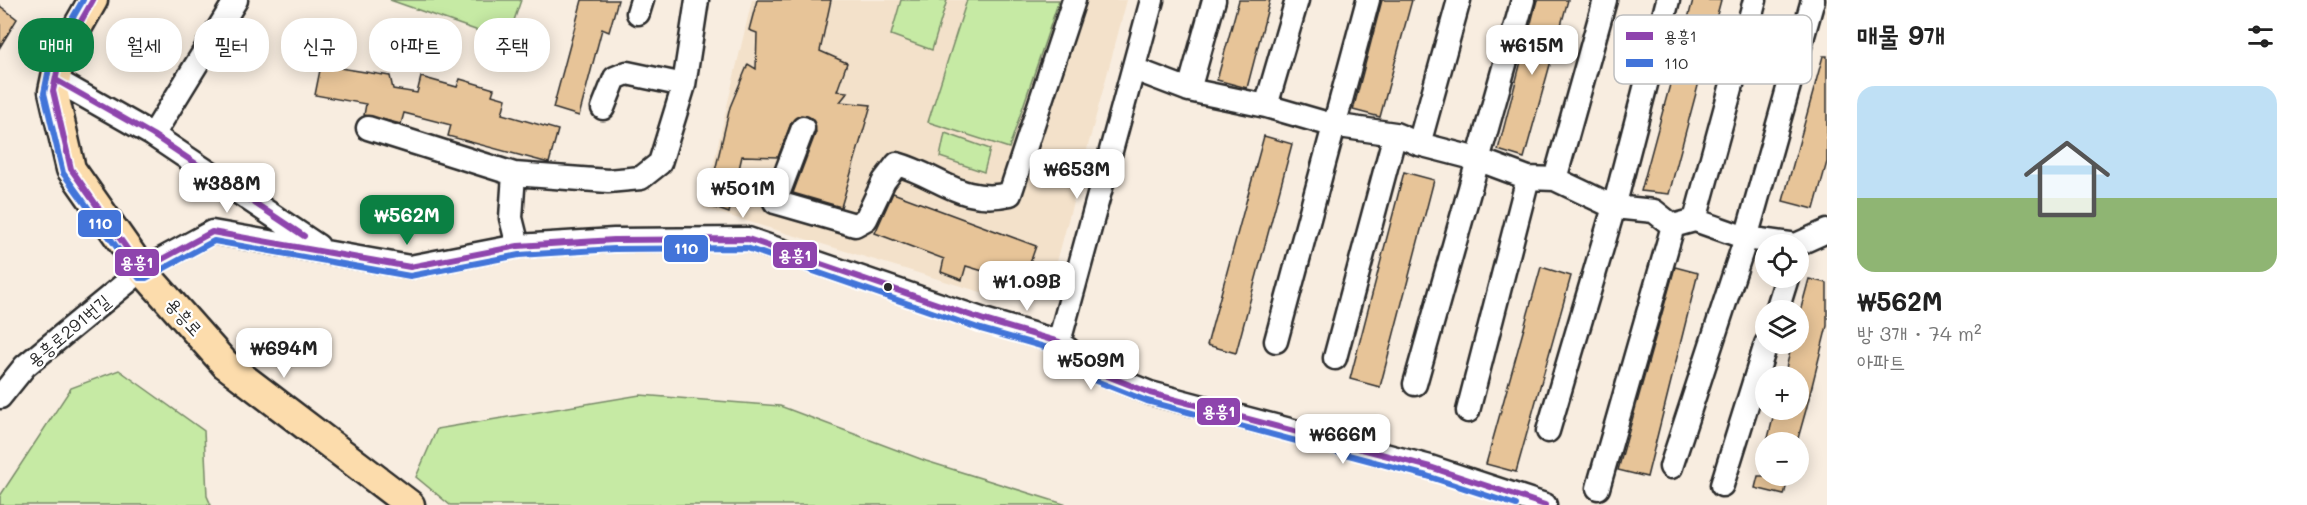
<!DOCTYPE html>
<html lang="ko">
<meta charset="utf-8">
<style>
:root{--surface:#fff;--page:#f2f2f2;--text:#222;--muted:#767676;--accent:#0b8043}
body{margin:0;font-family:Mali,"Poor Story",sans-serif;background:var(--page);color:var(--text);height:100vh;display:flex;flex-direction:column;font-size:22px;white-space:nowrap}
*{box-sizing:border-box;margin:0}
p{font-size:20px;color:var(--muted)}
.icon{flex:none;width:33px;height:33px;fill:none;stroke:currentColor;stroke-width:2;stroke-linecap:round;stroke-linejoin:round}
.map{position:relative;flex:1;overflow:hidden}
.panel{display:flex;flex-direction:column;background:var(--surface);width:480px}
.panel>*{flex:none}
.banner{position:absolute;left:18px;top:18px;width:570px;height:54px;display:flex;gap:12px}
.buttons{position:absolute;left:1755px;top:234px;display:grid;gap:12px}
.buttons a{display:grid;place-items:center;width:54px;height:54px;border-radius:50%;background:var(--surface);box-shadow:0 3px 15px #0003;font-size:30px}
.price{position:absolute;translate:-50% -51px;padding:0 14px;border-radius:12px;background:#fff;color:#222;font-size:20px;line-height:39px;filter:drop-shadow(0 2px 3px #0008)}
.price::after{content:'';position:absolute;left:50%;top:36px;width:18px;height:14px;margin-left:-9px;background:inherit;clip-path:polygon(0 0,100% 0,50% 100%)}
.price.on{background:var(--accent);color:#fff}
ul{padding:0;list-style:none}
li{display:grid;align-content:center;gap:12px;height:318px;padding:0 30px}
li span{display:grid;place-items:center;height:186px;border-radius:18px;color:#555}
li>.icon{margin-inline-start:auto}
span .icon{width:108px;height:108px;fill:#fffc;stroke-width:1}
li b{font-size:26px}
h2{display:flex;justify-content:space-between;align-items:center;height:72px;padding:0 30px;font-size:26px}
.tag{padding:0 21px;border-radius:24px;background:var(--surface);box-shadow:0 3px 15px #0003;font-size:21px;line-height:54px}
.tag.on{background:var(--accent);color:#fff}
main{display:flex;flex:1;min-height:0}
.map>svg:first-child{display:block}
.built{fill:#f3e1ca}
.green{fill:#c6eaa4;stroke:#788a68;stroke-width:1.5}
.building{fill:#e7c498;stroke:#2b2b2b;stroke-width:1.5}
.lines{fill:none;stroke-linecap:round;stroke-linejoin:round}
.minor-casing{stroke:#2b2b2b;stroke-width:27}
.major-casing{stroke:#2b2b2b;stroke-width:33}
.minor{stroke:#fff;stroke-width:22}
.major{stroke:#fcdcac;stroke-width:28}
.bus-1-casing{stroke:#fff;stroke-width:10}
.bus-2-casing{stroke:#fff;stroke-width:10}
.bus-1{stroke:#8e44ad;stroke-width:6}
.bus-2{stroke:#4374d9;stroke-width:6}
.bus-dot{fill:#2b2b2b;stroke:#fff;stroke-width:2}
.labels{text-anchor:middle;stroke-width:4.5;stroke-linejoin:round;paint-order:stroke}
.street-label{font-size:18px;fill:#2b2b2b;stroke:#fff}
.key{fill:#fff;stroke:#bfbfbf;stroke-width:1.5}
.key-label{font-size:16px;fill:#2b2b2b}
.line-badge{stroke:#fff;stroke-width:2}
.badge-label{font-size:16px;text-anchor:middle;font-weight:bold;fill:#fff}
</style>
<main>
<div class="map">
<svg width="1827" height="505" viewBox="0 0 1827 505">
<rect width="100%" height="100%" fill="#f8ede0"/>
<filter id="ink" filterUnits="userSpaceOnUse"><feTurbulence type="fractalNoise" baseFrequency=".0167" numOctaves="2"/><feDisplacementMap in="SourceGraphic" scale="12" xChannelSelector="R" yChannelSelector="G"/><feConvolveMatrix kernelMatrix="1 2 1 2 8 2 1 2 1" color-interpolation-filters="sRGB"/></filter>
<g filter="url(#ink)">
<path class="built" d="M752 0H1127L1050 288 994 296 703 208Z"/>
<path class="green" d="M390 0H521L507 41Z
M901 0H947L932 50 891 35Z
M967 0H1059L1009 148 928 122Z
M945 133 990 149 984 172 940 157Z
M119 370 204 431 207 496 211 505H0V496L71 388Z
M640 395 780 406 926 461 1067 505H450L416 477 437 429Z"/>
<path class="building" d="M582 0H618L609 32 602 29 579 116 553 108Z
M757 0H831L820 51 847 63 837 91 848 92 840 102 871 105 841 207 793 193 816 132 813 119 801 115 791 123 778 157 742 156 729 213 707 205 730 107 748 64 756 69 757 33 749 30Z
M1239 0H1270L1247 88 1217 80Z
M1382 0H1412L1380 117 1353 110Z
M1537 0H1568L1524 158 1498 150Z
M1693 0H1721L1669 194 1641 191Z
M0 6 17 19 0 47Z
M1823 56H1827V162L1814 209 1783 201Z
M321 65 390 76 393 89 417 93 421 77 457 87 460 79 494 89 492 95 506 99 502 114 558 130 549 163 448 136 451 125 404 113 401 124 364 115 366 104 315 95Z
M1264 136 1292 144 1236 353 1207 345Z
M1404 172 1434 180 1380 387 1350 379Z
M893 193 1036 246 1023 283 966 266 962 280 941 272 944 259 875 233Z
M1541 267 1571 276 1516 472 1486 464Z
M1675 267 1698 273 1647 477 1618 470Z
M1809 279 1827 283V326L1806 410 1797 442H1767L1775 410H1798V376H1784L1792 344H1798V319Z
M1758 476H1789L1784 495 1755 488Z"/>
<g class="lines">
<defs>
<path id="minor" d="M638 13 642 0
M1134 69 1189 90 1266 106 1332 125 1395 134 1419 144 1477 159 1528 178 1555 179 1614 207 1654 211 1673 226 1695 220 1746 238 1790 244
M56 80 153 135 318 246
M1189 90 1214 0
M1266 106 1297 0
M603 108 615 78 627 73 684 85
M368 128 514 174 608 181 641 178 660 163 684 85 697 0
M803 128 775 202 855 225 866 219 884 181 897 164C940 176 961 205 1010 194L1074 0
M153 135 236 0
M1419 144 1459 0
M514 174 511 218 518 246
M1555 179 1605 0
M1695 220 1755 0
M1798 244 1827 231
M1777 310 1787 278
M1276 341 1368 0
M1059 342 1152 0
M1335 358 1395 134
M1415 384 1523 0
M0 397 25 366 142 270 212 232 410 267 518 246 614 240 748 239 984 320 1059 342 1095 371 1150 393 1430 467 1545 505
M1468 411 1528 178
M1548 431 1614 207 1668 0
M1671 467 1746 238 1813 0
M1722 485 1766 344
M1598 488 1673 226"/>
<path id="major" d="M93 0 60 58 53 91 71 169 142 270 225 364 410 505"/>
</defs>
<use href="#minor" class="minor-casing"/>
<use href="#major" class="major-casing"/>
<use href="#minor" class="minor"/>
<use href="#major" class="major"/>
<defs>
<path id="bus-1" d="M93 0 60 58 53 91 71 169 142 270 212 232 410 267 518 246 614 240 748 239 984 320 1059 342 1095 371 1150 393 1430 467 1545 505
M56 80 153 135 304 236"/>
<path id="bus-2" d="M83 0 52 54 44 93 63 173 139 278H146L214 241 410 276 519 255 614 249 747 248 981 329 1055 350 1091 379 1147 401 1427 476 1516 505"/>
</defs>
<use href="#bus-1" class="bus-1-casing"/>
<use href="#bus-2" class="bus-2-casing"/>
<use href="#bus-1" class="bus-1"/>
<use href="#bus-2" class="bus-2"/>
</g>
</g>
<circle class="bus-dot" cx="888" cy="287" r="5"/>
<g class="labels">
<g class="street-label">
<text transform="translate(184 317) rotate(48)" y="6">용흥로</text>
<text transform="translate(69 331) rotate(-40)" y="6">용흥로291번길</text>
</g>
</g>
<rect x="1614" y="15" width="198" height="69" rx="9" class="key"/>
<rect x="1626" y="32" width="27" height="8" fill="#8e44ad"/>
<rect x="1626" y="59" width="27" height="8" fill="#4374d9"/>
<g class="key-label">
<text x="1664" y="42">용흥1</text>
<text x="1664" y="69">110</text>
</g>
<g class="line-badge">
<rect x="77" y="209" width="45" height="29" rx="6" fill="#4374d9"/>
<rect x="663" y="234" width="46" height="29" rx="6" fill="#4374d9"/>
<rect x="772" y="241" width="46" height="28" rx="6" fill="#8e44ad"/>
<rect x="114" y="248" width="46" height="29" rx="6" fill="#8e44ad"/>
<rect x="1196" y="397" width="45" height="29" rx="6" fill="#8e44ad"/>
</g>
<g class="badge-label">
<text x="100" y="229">110</text>
<text x="686" y="254">110</text>
<text x="795" y="261">용흥1</text>
<text x="137" y="268">용흥1</text>
<text x="1219" y="417">용흥1</text>
</g>
</svg>
<div class="buttons">
<a><svg class="icon" aria-label="locate" viewBox="0 0 24 24"><circle cx="12" cy="12" r="6"/><path d="M12 2v4M12 18v4M2 12h4M18 12h4"/></svg></a>
<a><svg class="icon" aria-label="layers" viewBox="0 0 24 24"><path d="M12 4l9 5-9 5-9-5zM3 14l9 5 9-5"/></svg></a>
<a>+</a>
<a>−</a>
</div>
<b class="price" style="left:1532px;top:76px">₩615M</b>
<b class="price" style="left:1077px;top:200px">₩653M</b>
<b class="price" style="left:227px;top:214px">₩388M</b>
<b class="price" style="left:743px;top:219px">₩501M</b>
<b class="price on" style="left:407px;top:246px">₩562M</b>
<b class="price" style="left:1027px;top:312px">₩1.09B</b>
<b class="price" style="left:284px;top:379px">₩694M</b>
<b class="price" style="left:1091px;top:391px">₩509M</b>
<b class="price" style="left:1343px;top:465px">₩666M</b>
<div class="banner">
<a class="tag on">매매</a>
<a class="tag">월세</a>
<a class="tag">필터</a>
<a class="tag">신규</a>
<a class="tag">아파트</a>
<a class="tag">주택</a>
</div>
</div>
<section class="panel">
<h2>매물 9개<svg class="icon" aria-label="filters" viewBox="0 0 24 24"><path d="M4 7h16M4 17h16"/><circle cx="9" cy="7" r="2"/><circle cx="15" cy="17" r="2"/></svg></h2>
<ul>
<li><span style="background:linear-gradient(#bfe0f5 60%,#8fb573 0)"><svg class="icon" aria-label="home" viewBox="0 0 24 24"><path d="M3 11l9-7 9 7M6 9v11h12V9"/></svg></span><div><b>₩562M</b><p>방 3개 · 74 m²</p><p>아파트</p></div></li>
</ul>
</section>
</main>
